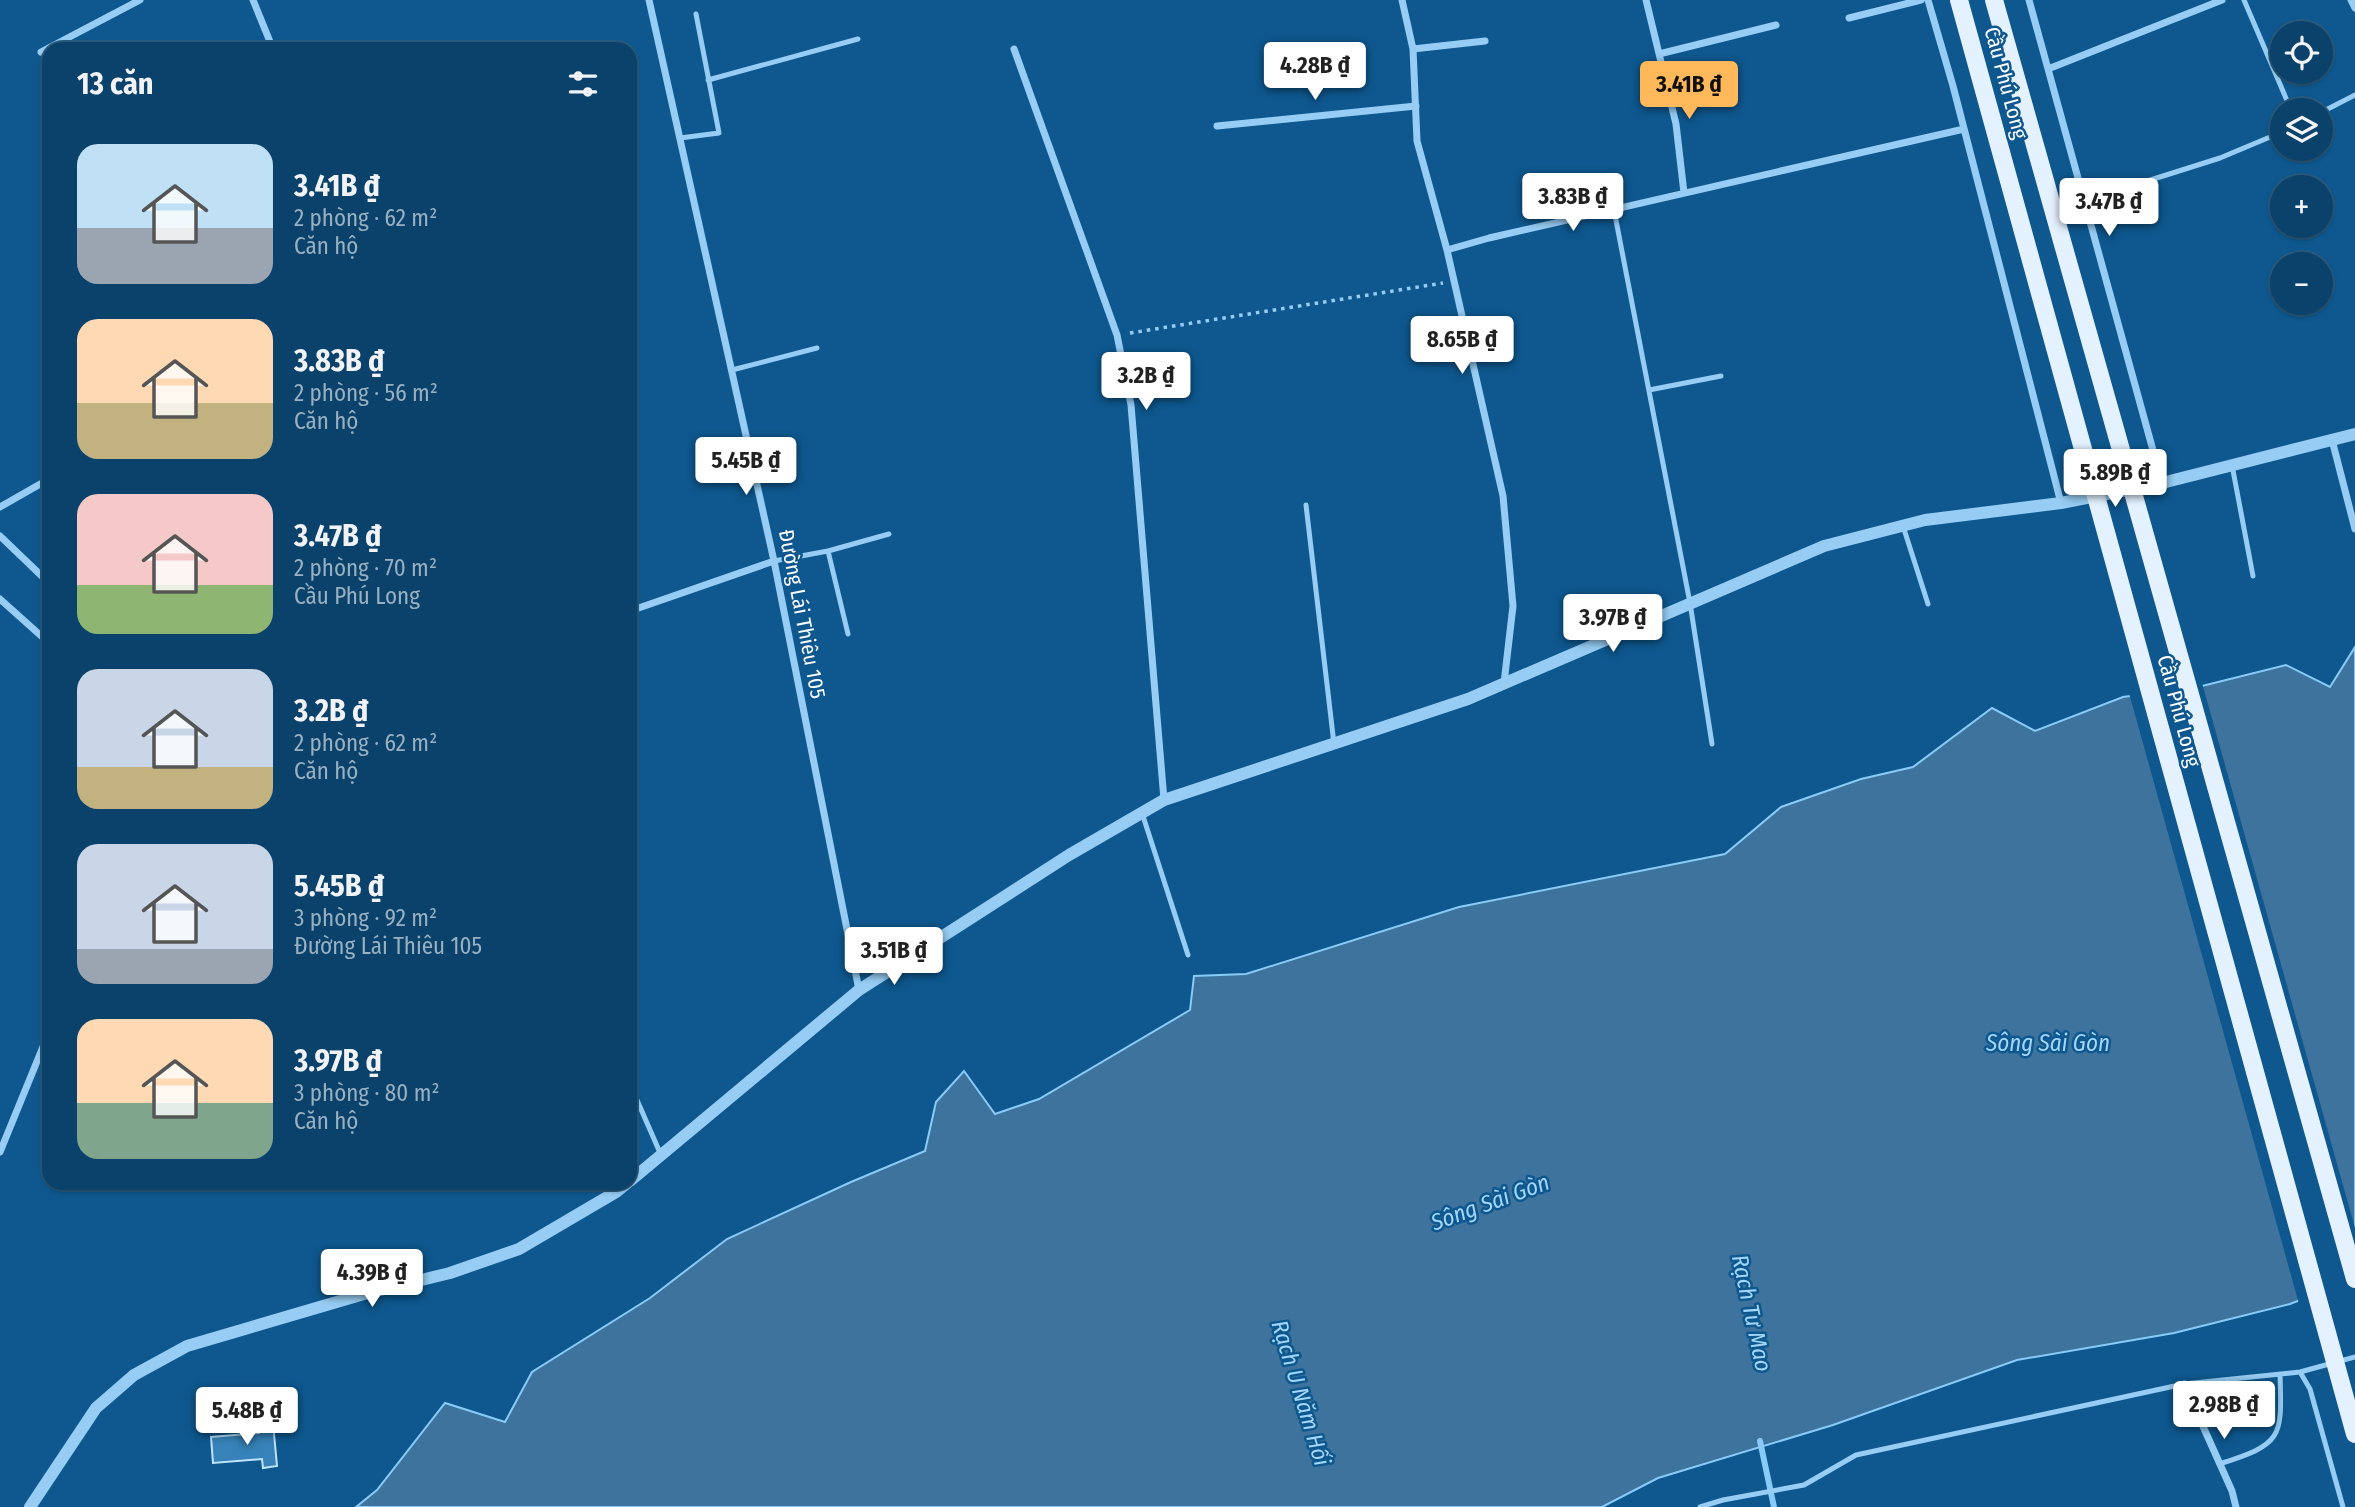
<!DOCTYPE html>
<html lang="vi">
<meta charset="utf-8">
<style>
:root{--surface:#0a426b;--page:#184d73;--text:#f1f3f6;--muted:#99b0c1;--line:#2a5b7e;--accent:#ffb95a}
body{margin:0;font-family:"Fira Sans Condensed",sans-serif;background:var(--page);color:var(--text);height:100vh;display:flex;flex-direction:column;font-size:26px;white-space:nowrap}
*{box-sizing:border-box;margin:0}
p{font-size:23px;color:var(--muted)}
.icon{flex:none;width:38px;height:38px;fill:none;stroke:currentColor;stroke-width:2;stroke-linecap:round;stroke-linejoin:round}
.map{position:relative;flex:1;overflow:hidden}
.panel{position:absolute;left:42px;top:42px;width:595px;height:1148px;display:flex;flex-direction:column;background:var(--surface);border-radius:21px;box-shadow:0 2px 5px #0004,0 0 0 2px var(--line)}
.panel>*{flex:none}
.controls{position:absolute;left:2270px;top:21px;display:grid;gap:14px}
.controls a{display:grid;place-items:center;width:63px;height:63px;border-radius:50%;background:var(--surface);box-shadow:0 2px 5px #0004,0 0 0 2px var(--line);font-size:35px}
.price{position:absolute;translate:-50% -60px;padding:0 16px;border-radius:7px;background:#fff;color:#222;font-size:23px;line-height:46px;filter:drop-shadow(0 2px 4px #0008)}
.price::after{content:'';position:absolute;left:50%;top:42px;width:21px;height:16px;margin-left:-10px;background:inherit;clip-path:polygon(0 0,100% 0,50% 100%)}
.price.current{background:var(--accent);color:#111}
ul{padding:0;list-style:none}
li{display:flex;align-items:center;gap:21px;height:175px;padding:0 35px}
li span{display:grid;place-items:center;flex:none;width:196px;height:140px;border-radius:21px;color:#555}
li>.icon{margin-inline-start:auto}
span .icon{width:84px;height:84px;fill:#fffc;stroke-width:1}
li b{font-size:30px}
h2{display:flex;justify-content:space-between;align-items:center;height:84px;padding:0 35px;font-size:30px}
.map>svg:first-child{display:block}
.water{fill:#3d739c;stroke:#88cbf8;stroke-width:2}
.pier{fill:#0e588f}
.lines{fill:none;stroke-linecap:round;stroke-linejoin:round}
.stream{stroke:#88cbf8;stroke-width:6}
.building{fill:#3682b9;stroke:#bfe4fe;stroke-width:2}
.path{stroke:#97cdf4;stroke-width:3.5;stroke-dasharray:3.5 5;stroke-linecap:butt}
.service{stroke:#97cdf4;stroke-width:5}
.minor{stroke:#97cdf4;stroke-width:7}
.tertiary{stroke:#97cdf4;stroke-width:12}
.primary-bridge{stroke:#e4f2ff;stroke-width:18}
.labels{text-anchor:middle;stroke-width:5;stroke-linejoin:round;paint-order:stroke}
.street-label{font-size:21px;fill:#fff;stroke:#0e588f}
.water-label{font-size:23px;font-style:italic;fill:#a3d7fb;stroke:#0e588f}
</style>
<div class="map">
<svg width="2355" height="1507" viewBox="0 0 2355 1507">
<rect width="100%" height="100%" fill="#0e588f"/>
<path class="water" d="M2355 647V1279L2290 1304 2174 1333 2017 1360 1833 1425 1658 1478 1602 1507H356L377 1490 445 1403 505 1422 532 1372 650 1298 727 1239 851 1182 925 1151 936 1102 964 1071 995 1114 1039 1099 1190 1010 1194 976 1246 974 1459 907 1725 854 1781 807 1861 779 1913 767 1992 708 2035 731 2123 697 2202 686 2286 665 2330 687Z"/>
<path class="pier" d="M2202 683 2355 1228V1283L2299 1304 2129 693Z"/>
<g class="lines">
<path class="stream" d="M1760 1441 1774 1507"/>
</g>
<path class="building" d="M273 1423 277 1466 263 1468 262 1459 213 1463 211 1437 259 1433 258 1425Z"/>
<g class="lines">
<path class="path" d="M1130 333 1443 283"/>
<path class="service" d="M2244 0 2291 110
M708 80 858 39
M2320 113 2355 95
M680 138 719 133 696 14
M2084 201 2220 158 2282 132
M1614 210 1690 603 1712 744
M732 370 817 348
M1649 390 1721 376
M2232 465 2253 576
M1306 505 1334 744
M1903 526 1928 604
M828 551 889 534
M774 561 828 551 848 634
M1142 813 1188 955
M630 987V988
M630 1084 661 1155
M2300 1372 2310 1389 2343 1507
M2219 1464C2283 1444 2282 1438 2280 1374
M1700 1507 1723 1500 1804 1485 1856 1455 2184 1384 2300 1372 2355 1357"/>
<path class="minor" d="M253 0 273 49
M649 0 774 561 859 990
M1402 0 1413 49 1417 141 1447 250 1489 238 1964 129
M1646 0 1676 124 1684 193
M1928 0 1953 86 2061 503
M2029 0 2162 483
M2351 0 2355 8
M1849 18 1921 0
M1014 49 1117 335 1131 405 1164 800
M1413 49 1485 41
M41 52 140 0
M1659 54 1776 25
M2048 69 2222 0
M1217 126 1416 106
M1447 250 1503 496 1513 606 1504 683
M2332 440 2355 529
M0 507 49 479
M0 536 49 583
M0 599 49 643
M630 611 774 561
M0 1152 49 1032
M2184 1384 2232 1491 2236 1507"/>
<path class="tertiary" d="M630 1181 859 990 1069 855 1164 800 1468 699 1824 546 1925 520 2061 503 2162 483 2355 434
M30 1507 96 1408 134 1375 187 1346 364 1294 450 1273 519 1249 616 1192 627 1183"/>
<path class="primary-bridge" d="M1959 0 2355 1434
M1994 0 2355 1279"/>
</g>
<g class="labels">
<g class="street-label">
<text transform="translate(2006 83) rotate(75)" y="7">Cầu Phú Long</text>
<text transform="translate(802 614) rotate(79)" y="7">Đường Lái Thiêu 105</text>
<text transform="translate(2179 711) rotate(75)" y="7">Cầu Phú Long</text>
</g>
<g class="water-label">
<text x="2048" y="1051">Sông Sài Gòn</text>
<text transform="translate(1490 1202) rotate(-20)" y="8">Sông Sài Gòn</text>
<text transform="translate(1752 1313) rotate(78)" y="8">Rạch Tư Mao</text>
<text transform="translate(1301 1393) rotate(73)" y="8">Rạch U Năm Hối</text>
</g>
</g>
</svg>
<div class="controls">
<a><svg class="icon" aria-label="locate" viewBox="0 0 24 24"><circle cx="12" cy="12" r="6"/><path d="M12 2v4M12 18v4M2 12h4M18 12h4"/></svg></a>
<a><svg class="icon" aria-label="layers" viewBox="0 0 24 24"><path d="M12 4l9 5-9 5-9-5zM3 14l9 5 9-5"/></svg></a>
<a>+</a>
<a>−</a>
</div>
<b class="price" style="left:1315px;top:102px">4.28B ₫</b>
<b class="price current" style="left:1689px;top:121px">3.41B ₫</b>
<b class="price" style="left:1573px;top:233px">3.83B ₫</b>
<b class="price" style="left:2109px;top:238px">3.47B ₫</b>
<b class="price" style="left:1462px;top:376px">8.65B ₫</b>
<b class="price" style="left:1146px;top:412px">3.2B ₫</b>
<b class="price" style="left:746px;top:497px">5.45B ₫</b>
<b class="price" style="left:2115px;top:509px">5.89B ₫</b>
<b class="price" style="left:1613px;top:654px">3.97B ₫</b>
<b class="price" style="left:894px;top:987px">3.51B ₫</b>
<b class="price" style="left:372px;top:1309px">4.39B ₫</b>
<b class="price" style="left:2224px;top:1441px">2.98B ₫</b>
<b class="price" style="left:247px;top:1447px">5.48B ₫</b>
<section class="panel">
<h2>13 căn<svg class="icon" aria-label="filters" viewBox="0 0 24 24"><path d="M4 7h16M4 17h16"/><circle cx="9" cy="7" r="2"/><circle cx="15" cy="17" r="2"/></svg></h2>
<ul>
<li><span style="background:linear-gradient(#bfe0f5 60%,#9aa5b1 0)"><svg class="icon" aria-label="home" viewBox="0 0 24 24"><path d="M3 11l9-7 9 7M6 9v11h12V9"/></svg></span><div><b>3.41B ₫</b><p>2 phòng · 62 m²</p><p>Căn hộ</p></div></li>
<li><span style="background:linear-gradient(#ffd9b3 60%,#c2b280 0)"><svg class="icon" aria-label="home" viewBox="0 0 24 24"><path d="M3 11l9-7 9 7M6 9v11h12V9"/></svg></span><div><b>3.83B ₫</b><p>2 phòng · 56 m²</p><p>Căn hộ</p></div></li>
<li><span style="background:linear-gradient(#f6c9c9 65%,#8fb573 0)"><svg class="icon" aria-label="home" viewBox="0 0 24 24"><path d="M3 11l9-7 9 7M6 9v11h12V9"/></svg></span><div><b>3.47B ₫</b><p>2 phòng · 70 m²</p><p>Cầu Phú Long</p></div></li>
<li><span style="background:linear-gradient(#c9d6e8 70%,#c2b280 0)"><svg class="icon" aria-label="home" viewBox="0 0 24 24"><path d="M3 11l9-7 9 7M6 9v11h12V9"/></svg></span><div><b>3.2B ₫</b><p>2 phòng · 62 m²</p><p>Căn hộ</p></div></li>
<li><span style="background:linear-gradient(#c9d6e8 75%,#9aa5b1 0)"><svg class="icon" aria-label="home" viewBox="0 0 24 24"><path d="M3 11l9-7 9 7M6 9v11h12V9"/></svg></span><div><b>5.45B ₫</b><p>3 phòng · 92 m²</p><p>Đường Lái Thiêu 105</p></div></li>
<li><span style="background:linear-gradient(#ffd9b3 60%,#7fa58c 0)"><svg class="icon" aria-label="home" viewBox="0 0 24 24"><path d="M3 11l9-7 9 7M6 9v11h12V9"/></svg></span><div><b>3.97B ₫</b><p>3 phòng · 80 m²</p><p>Căn hộ</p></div></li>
</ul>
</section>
</div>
